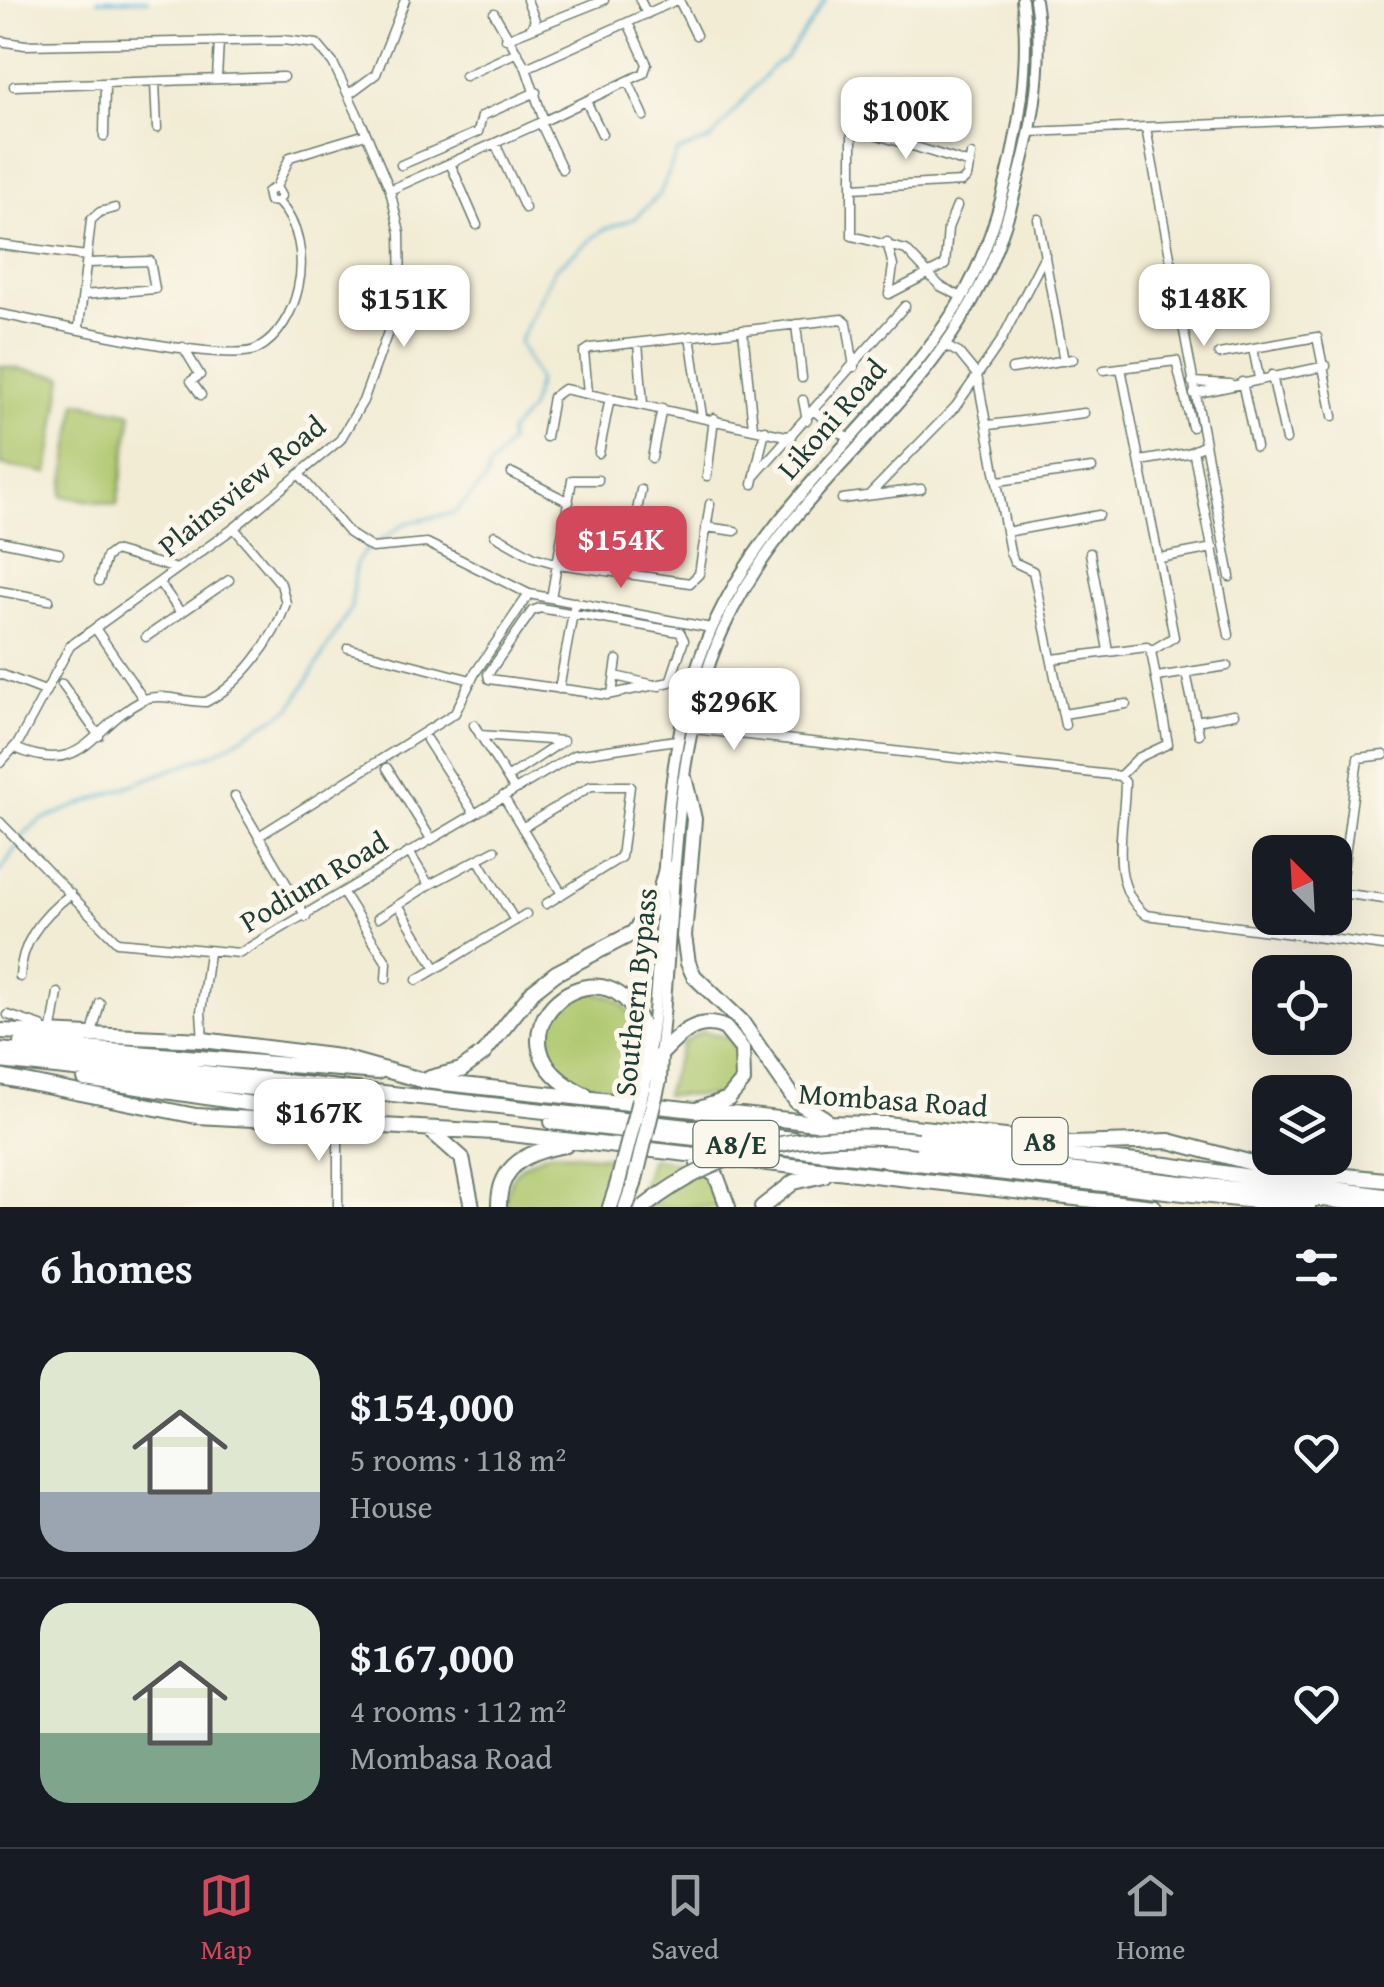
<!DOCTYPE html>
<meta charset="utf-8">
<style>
:root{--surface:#171b24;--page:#20242c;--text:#f1f3f6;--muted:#9ea1a6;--line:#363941;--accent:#d1495b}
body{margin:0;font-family:"Gentium Book Plus",serif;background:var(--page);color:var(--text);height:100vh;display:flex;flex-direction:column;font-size:38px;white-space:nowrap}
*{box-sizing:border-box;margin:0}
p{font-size:32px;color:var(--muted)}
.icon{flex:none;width:55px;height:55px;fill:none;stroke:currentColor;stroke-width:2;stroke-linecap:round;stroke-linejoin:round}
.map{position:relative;height:1207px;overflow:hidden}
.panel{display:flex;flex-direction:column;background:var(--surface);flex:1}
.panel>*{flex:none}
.needle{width:65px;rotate:336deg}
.tools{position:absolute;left:1252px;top:835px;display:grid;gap:20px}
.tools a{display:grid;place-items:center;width:100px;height:100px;border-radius:20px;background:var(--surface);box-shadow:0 10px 40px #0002;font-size:50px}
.price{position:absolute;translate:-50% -85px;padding:0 22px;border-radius:20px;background:#fff;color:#222;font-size:32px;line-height:65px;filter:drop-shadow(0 2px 5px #0008)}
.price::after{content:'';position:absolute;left:50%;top:60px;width:30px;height:22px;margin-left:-15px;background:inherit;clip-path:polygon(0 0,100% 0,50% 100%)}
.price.active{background:var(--accent);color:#fff}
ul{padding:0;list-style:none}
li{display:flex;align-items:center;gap:30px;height:250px;padding:0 40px}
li+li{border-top:2px solid var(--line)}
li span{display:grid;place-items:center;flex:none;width:280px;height:200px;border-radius:30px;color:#555}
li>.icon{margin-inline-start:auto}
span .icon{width:120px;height:120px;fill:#fffc;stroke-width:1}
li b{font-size:42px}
h2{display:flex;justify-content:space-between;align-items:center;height:120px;padding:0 40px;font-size:42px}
.dock{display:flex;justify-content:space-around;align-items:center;height:140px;border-top:2px solid var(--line);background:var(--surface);font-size:28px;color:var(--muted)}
.dock a{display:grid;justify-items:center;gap:5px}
.dock .active{color:var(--accent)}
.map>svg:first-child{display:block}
.green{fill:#aec76d;stroke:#668250;stroke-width:2.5}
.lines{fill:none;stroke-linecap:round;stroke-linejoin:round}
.stream{stroke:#52b0d0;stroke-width:2.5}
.street-casing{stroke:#697a6c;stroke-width:11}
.secondary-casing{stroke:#697a6c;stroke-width:14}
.highway-casing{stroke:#697a6c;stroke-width:18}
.street{stroke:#fff;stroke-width:8}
.secondary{stroke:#fff;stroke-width:10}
.highway{stroke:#fff;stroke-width:14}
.highway-bridge-casing{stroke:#697a6c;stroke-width:18;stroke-linecap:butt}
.highway-bridge{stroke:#fff;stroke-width:14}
.labels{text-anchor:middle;stroke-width:10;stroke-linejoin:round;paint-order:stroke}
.shield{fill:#fbf7ec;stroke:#61756b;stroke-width:2.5}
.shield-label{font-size:28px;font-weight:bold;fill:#1f3d34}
.street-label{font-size:30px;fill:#1f3d34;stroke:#fbf7ec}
</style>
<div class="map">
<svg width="1384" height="1207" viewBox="0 0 1384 1207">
<rect width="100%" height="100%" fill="#fbf7ec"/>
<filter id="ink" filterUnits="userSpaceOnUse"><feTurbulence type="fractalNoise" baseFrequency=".01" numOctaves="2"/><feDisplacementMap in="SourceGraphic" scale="20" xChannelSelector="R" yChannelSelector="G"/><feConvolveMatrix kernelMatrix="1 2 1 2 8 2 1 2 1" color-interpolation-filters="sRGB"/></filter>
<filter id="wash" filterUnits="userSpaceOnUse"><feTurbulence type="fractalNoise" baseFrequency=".0048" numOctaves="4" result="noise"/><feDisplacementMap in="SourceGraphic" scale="40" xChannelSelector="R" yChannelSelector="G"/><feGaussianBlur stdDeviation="2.25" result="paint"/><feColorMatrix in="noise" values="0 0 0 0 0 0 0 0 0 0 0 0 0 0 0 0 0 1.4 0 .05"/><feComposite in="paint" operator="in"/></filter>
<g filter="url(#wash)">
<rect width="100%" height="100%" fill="#f2ecd4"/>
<path class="green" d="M0 366 63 376 48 473 0 465Z
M77 402 132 413 117 505 62 496Z
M590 992C646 996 642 1050 634 1090 594 1085 573 1089 546 1056L553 1013 573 996Z
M702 1031 727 1037 739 1055 737 1080 721 1096 665 1095 682 1043Z
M551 1152 618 1158 603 1207H505C506 1173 521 1163 551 1152Z
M651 1158C697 1165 705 1163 724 1207H636Z"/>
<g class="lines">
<path class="stream" d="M97 0H148
M0 872 27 831 43 819 215 753 291 708 351 608 356 563 366 550 406 523 454 513 486 480 489 468 509 443V432L529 411 538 381 519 342 555 268 603 230 635 218 660 194 677 152 710 140 774 65 785 59 826 0"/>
</g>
</g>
<g filter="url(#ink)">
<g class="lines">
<defs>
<path id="street" d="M527 0 535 20 532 26
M640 0 647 14
M679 0 696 35
M506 39 604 0
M0 41 25 45 283 40 317 44 333 63 362 124 390 190 400 233 401 296 363 401 340 440 234 528 70 646 18 743 0 763
M526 68 677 0
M465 76 517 52
M217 78 219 41
M155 82 157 128
M629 83 644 116
M14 86 283 77
M349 94 376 74 405 0
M587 103 602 134
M852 111V236L906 250 940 286 962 297
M544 121 644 73 647 64 628 23
M541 124 562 169
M852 127 970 164
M1146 128 1230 577
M1030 132 1384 117
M104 136 105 84
M495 143 525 208
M450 163 477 225
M401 165 478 132 482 116 536 92
M276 187 267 192 269 201 278 202 281 196 276 187 290 157 366 134
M852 188 962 182 967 177 971 155
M390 190 544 121 526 68 494 13
M1038 219 1064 361
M887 242 893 266 889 294
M0 245 87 256
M889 294 945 265 948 228 957 206
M83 295 155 289 150 261 88 263
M0 314C44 322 226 365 257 349 279 338 293 311 298 288 305 259 299 223 278 202
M796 324 802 378
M79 327 91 220 100 212 115 208
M743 330 753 427
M690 336 702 416
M638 343 643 404
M944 345 959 353 977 375 1010 552 1014 562 1033 571 1065 725
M183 347 200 375 191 381 201 395
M1253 348 1259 378
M1219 354 1317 337 1333 416
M1121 368 1174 637 1151 651
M1012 369 1073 359
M1104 370 1176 361 1192 427
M1272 375 1286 440
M1192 382 1230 384
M1242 382 1256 447
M588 392 584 352 590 348 842 319 847 323 854 367
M1194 394 1326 366
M803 400 807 420
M814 411 849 439
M989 425 1084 413
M546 437 553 397 564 389 791 437
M599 453 610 398
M1194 455 1229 635
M652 458 662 408
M1140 461 1188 453 1205 445
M512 473 569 502
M299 474 349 533 372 548 427 543 529 594 711 628
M756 474 905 306
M707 476 714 418
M999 481 1092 468
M753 484 765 430
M869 495 956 406 1001 341 1045 255
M842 499 921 489
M706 527 735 531
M1006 532 1099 515
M495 535 534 557 558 564 690 583 699 574 710 504
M0 541 59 553
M1090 553 1108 650
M1160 558 1213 548
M625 572 641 490
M99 581 106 557 114 551 177 569
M159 582 181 613
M0 591 49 600
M551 598 572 480H598
M540 608 680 632 684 640 670 682 607 695 489 679 488 674 532 611Z
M95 628 144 700
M146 637 229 580
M348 648 471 680
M1053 659 1147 647 1151 651 1168 744 1138 758 1120 776
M1186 673 1199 734
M0 674 45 691
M615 676 659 686
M1157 677 1227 666
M62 684 99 736
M559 689 575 602
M612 694 617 660
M1063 714 1126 704
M1196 721 1234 714
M474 725 514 789
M693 729 1120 776 1125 782C1125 826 1106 884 1146 915L1384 946
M480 735 563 741
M427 740 474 813
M15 748C85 778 90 727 143 700 159 692 188 703 206 702 241 684 274 640 286 603L281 584 234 528
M1384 755 1358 758 1340 893 1384 899
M387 768 431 839
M507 778 563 741
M235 796 306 917
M503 796 562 894
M0 822 117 942 240 953 574 755 676 740
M522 828 591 786H630L621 857 546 904
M259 836 455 713 475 673 529 594
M409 852 429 885 495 850
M478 859 515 921
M343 893 387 963 386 979
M399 906 436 969
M378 918 429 885
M20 977C21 942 44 914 71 894
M417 980 526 914
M8 1015 41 1026
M92 1034 100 1003
M51 1035 58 993
M203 1040 201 1012 209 953
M338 1122V1207"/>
<path id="secondary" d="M650 1046C669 909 654 758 711 630 767 502 884 422 957 306 986 258 1002 204 1013 150 1023 101 1029 50 1022 0
M660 1055C676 922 668 751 723 630 781 502 892 432 962 319 992 271 1009 219 1022 165 1036 111 1044 55 1035 0"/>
<path id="highway" d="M685 781 694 819 684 936 688 963 694 976 741 1021 796 1101 824 1118
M0 1031 203 1040 339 1057 425 1081 816 1123 886 1124 1071 1144 1169 1141 1271 1168 1384 1180
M21 1044 378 1072
M0 1050 794 1139
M0 1061 278 1091
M0 1077 196 1116 494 1132 1154 1207
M430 1078 461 1070 483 1054 533 991 556 973 633 933 657 902 666 869
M85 1079 306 1112
M659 1080 660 1055C678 1036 697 1015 725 1028L742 1049 743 1081 728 1099 699 1109
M585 1095C473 1043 595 933 638 1017 649 1040 649 1053 645 1077
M552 1122 1308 1207
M429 1129 462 1158 472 1207
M918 1140 1167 1165 1384 1196
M821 1142 1384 1206
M698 1164 716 1175 728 1207
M499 1207C498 1164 529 1151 566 1145
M610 1207 617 1186
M626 1207 634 1184
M762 1207 794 1182 824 1175"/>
</defs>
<use href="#street" class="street-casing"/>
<use href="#secondary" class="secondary-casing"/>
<use href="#highway" class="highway-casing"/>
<use href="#street" class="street"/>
<use href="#secondary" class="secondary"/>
<use href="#highway" class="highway"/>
<defs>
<path id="highway-bridge" d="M634 1184 659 1080
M617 1186 645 1077
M644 1207C724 1143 819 1129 918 1140"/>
</defs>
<use href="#highway-bridge" class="highway-bridge-casing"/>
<use href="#highway-bridge" class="highway-bridge"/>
</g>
</g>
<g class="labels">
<g class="shield">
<rect x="1012.5" y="1118" width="55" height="46" rx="8"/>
<rect x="693.5" y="1121" width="85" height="46" rx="8"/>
</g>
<g class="shield-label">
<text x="1040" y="1151">A8</text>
<text x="736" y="1154">A8/E</text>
</g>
<g class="street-label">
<text transform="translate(832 419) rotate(-49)" y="10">Likoni Road</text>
<text transform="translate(242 486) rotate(-39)" y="10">Plainsview Road</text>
<text transform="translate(314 882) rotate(-31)" y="10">Podium Road</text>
<text transform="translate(636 992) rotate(-84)" y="10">Southern Bypass</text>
<text transform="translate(893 1100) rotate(4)" y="10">Mombasa Road</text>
</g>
</g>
</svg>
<div class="tools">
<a><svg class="needle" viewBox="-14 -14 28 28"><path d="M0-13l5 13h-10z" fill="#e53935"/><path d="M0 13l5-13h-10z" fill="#9ea1a6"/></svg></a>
<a><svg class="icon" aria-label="locate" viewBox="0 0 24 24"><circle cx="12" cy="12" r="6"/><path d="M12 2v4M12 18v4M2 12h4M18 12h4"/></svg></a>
<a><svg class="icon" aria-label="layers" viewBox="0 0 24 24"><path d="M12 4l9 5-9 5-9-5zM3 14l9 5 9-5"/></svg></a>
</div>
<b class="price" style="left:906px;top:162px">$100K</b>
<b class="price" style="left:1204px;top:349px">$148K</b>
<b class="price" style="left:404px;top:350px">$151K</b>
<b class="price active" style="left:621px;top:591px">$154K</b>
<b class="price" style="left:734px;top:753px">$296K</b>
<b class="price" style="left:319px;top:1164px">$167K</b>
</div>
<section class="panel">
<h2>6 homes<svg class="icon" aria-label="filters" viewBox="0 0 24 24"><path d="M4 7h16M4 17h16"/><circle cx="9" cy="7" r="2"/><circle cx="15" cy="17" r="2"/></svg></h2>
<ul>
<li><span style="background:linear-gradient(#dfe7d0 70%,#9aa5b1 0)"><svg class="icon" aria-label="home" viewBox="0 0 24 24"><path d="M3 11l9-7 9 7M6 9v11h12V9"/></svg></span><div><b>$154,000</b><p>5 rooms · 118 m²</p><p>House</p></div><svg class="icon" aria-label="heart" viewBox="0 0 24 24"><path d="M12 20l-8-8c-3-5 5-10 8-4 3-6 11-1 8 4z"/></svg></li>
<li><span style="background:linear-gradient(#dfe7d0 65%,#7fa58c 0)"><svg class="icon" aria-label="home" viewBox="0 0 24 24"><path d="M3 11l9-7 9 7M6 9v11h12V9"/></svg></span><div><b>$167,000</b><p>4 rooms · 112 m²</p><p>Mombasa Road</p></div><svg class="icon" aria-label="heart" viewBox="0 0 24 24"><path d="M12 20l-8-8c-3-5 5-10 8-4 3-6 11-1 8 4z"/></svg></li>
</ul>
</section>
<nav class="dock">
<a class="active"><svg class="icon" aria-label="map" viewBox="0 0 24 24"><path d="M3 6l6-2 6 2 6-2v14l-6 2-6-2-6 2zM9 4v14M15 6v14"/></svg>Map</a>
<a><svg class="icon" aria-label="saved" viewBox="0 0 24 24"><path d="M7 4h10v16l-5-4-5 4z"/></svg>Saved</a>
<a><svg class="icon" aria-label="home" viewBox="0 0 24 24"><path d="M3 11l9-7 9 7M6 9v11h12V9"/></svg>Home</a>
</nav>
